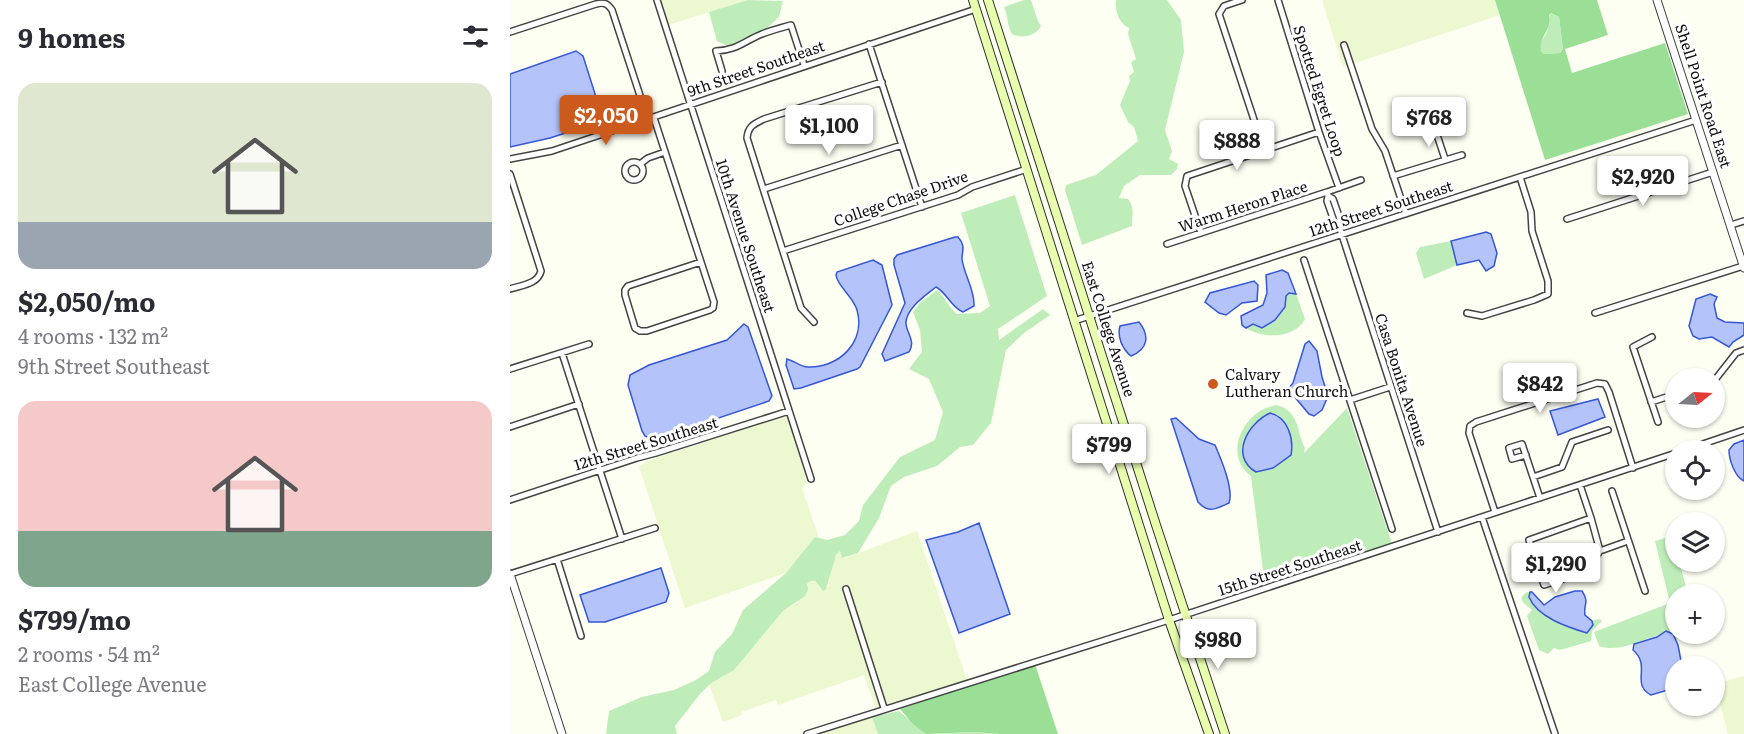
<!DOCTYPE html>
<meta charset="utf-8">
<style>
:root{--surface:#fff;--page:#f2f2f3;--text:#2b2b33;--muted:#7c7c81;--accent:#cc5a1c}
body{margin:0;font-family:Literata,serif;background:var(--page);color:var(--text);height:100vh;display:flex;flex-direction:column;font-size:22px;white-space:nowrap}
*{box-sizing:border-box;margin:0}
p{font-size:20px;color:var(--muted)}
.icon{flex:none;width:33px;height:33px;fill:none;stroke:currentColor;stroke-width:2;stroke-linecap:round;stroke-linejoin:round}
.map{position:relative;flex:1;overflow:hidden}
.details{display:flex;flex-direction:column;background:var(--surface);width:510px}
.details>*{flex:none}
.needle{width:39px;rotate:72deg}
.tools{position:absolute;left:1155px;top:368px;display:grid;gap:12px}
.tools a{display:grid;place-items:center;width:60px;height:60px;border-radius:50%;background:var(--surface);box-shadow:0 2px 4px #0004;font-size:30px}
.price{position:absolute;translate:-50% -51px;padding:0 14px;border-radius:6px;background:#fff;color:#222;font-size:20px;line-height:39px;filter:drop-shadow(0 2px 3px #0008)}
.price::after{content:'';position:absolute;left:50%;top:36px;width:18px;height:14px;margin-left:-9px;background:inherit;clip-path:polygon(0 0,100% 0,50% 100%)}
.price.active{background:var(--accent);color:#fff}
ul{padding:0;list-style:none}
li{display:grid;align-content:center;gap:12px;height:318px;padding:0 18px}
li span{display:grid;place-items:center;height:186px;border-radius:18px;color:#555}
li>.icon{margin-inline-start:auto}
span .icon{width:108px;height:108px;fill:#fffc;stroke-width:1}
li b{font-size:26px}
h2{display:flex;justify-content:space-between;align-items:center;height:72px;padding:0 18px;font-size:26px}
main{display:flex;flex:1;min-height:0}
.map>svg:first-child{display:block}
.farmland{fill:#ebf8d0}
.green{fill:#bfedb9;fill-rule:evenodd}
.forest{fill:#9bdf97;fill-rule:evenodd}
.water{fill:#b4c4fb;stroke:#3556d7;stroke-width:1.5}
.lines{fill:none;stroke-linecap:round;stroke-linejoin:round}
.minor-casing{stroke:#434343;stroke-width:8}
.tertiary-casing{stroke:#434343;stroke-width:9}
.secondary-casing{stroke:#323232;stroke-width:10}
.minor{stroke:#fff;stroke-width:5}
.tertiary{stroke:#fff;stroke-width:7}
.secondary{stroke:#e8ffae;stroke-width:8}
.poi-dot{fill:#cc5a1c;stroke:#fff;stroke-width:2}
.labels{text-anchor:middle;stroke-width:6;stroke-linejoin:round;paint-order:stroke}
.street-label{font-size:15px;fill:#101010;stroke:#fff}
.poi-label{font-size:15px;fill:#101010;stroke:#fff;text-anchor:start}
</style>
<main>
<section class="details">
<h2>9 homes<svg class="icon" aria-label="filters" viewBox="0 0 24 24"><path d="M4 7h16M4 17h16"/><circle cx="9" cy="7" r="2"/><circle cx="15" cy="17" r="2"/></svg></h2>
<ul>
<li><span style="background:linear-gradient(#dfe7d0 75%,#9aa5b1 0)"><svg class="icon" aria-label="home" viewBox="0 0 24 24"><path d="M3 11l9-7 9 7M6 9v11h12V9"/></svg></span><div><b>$2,050/mo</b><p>4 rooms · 132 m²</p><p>9th Street Southeast</p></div></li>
<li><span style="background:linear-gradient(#f6c9c9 70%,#7fa58c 0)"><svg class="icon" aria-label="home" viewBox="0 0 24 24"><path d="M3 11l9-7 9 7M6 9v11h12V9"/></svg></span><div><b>$799/mo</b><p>2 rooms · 54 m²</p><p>East College Avenue</p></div></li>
</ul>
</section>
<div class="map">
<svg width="1234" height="734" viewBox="0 0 1234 734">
<rect width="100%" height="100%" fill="#fdfff3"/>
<path class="farmland" d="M150 0H238L158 25Z
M812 0H985L990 15 833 67Z
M277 415 297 483 292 488 309 538H305L276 573 175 608 129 466 134 464V462Z
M407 531 457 680 376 705 338 586 332 588 371 707 366 709 354 675 268 705 266 700 231 712 232 715 213 722 199 685 224 670 273 611 287 603 300 581H305L311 590 319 586 320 572 326 555 331 550 332 557 335 558Z
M1234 676V734H1218L1205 684Z
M362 717 368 734H308Z"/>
<path class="green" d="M238 0 273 1 269 17 254 31 220 47 207 41 199 12Z
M514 0H521L528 21 531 26C526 36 512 39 502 34 497 25 498 16 494 7Z
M606 0H657L671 20 674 52 655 130 662 151 659 159 668 164 667 169 661 175H630L614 186 609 198 618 199C625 208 622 215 622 226L572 245 555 190 556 185 586 175 628 141 624 127 618 122 610 105 620 81 619 76 624 72 621 62 626 59 618 34 619 28C608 22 605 11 606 0Z
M1040 13 1049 17 1053 49 1050 53 1034 54 1031 51 1029 46 1037 32Z
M505 195 537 296 488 329 489 340 533 309 540 315 514 333 496 350 481 423 463 445 450 447 427 466 394 477 381 486 369 518 348 553 332 558 330 551 326 555 316 589 313 591 305 581H300L297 584 298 589 295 596 273 611 224 670 200 684 190 694 165 726 167 734H96L99 711 132 697 164 690 186 680 199 671 205 652 222 634 233 610 276 573 305 537 317 540 335 535 349 521 353 505 390 457 425 440 433 412 419 379 399 369 412 352 410 330 403 312 410 303 427 290C436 297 438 307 447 314L470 313 480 306 451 213Z
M941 241 947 265 914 279 906 253 910 247Z
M779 293 786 294 795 319C785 339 752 339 736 328L743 324 752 328C761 322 769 316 773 306 776 301 774 298 779 293Z
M767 405C790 412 786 430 795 448L794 453 837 408 882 544 755 586 741 476C711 454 735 409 767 405ZM732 448 779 456 763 468 746 472 736 463Z
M1155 538 1162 541 1165 550 1166 561H1169L1178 594H1166V633H1178L1166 640 1163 634C1139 632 1114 655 1089 646L1084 632 1160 603 1145 541Z
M1017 592H1020L1019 597C1033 618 1053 625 1076 633L1083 625 1082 621 1088 619 1092 621 1082 631 1081 641 1050 650 1044 648 1038 654 1029 650 1017 616 1022 610C1016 604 1005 600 1017 592Z
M389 711 416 734 464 732 490 734H368L362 717Z"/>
<path class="forest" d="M985 0H1087L1098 35 1055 49 1062 73 1155 43 1178 114 1035 160ZM1041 13 1049 17 1053 49 1050 53 1034 54 1031 51C1028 37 1042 31 1039 15Z
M525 664 548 734H490L464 732 416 734 403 724 390 709Z"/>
<path class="water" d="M66 51 73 56 93 119 90 122 40 138 0 147V74Z
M976 232 981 234 987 253 984 266 976 271 969 260 947 265 941 241Z
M445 237H448C456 246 452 250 452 259 454 275 465 290 464 306L453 312C441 307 437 293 426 287 416 295 395 309 396 324 397 334 406 341 399 352L375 361 372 354 395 303 384 265V259L387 255Z
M363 260 372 265 382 305 350 367 347 369 291 388 284 389 276 365 277 359C285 361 290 367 298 367 329 368 356 342 347 310 343 296 327 286 326 275L327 272Z
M772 270 778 273 786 294 779 293 776 296 775 307 765 320 752 328 743 324 736 328 732 325 731 316 753 305 757 293 756 275Z
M744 281 748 285 747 301 732 303 716 315 709 313 695 302 700 293Z
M1200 294 1207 297 1204 304 1207 318 1215 322 1234 323V335L1223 342 1219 347 1202 337 1189 339 1183 336 1179 326 1186 299Z
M629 322C640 336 638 349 621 356 612 349 607 336 610 326Z
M234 324 238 327 262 396 259 401 143 440 135 436 132 431 118 385 120 375 139 365 217 340Z
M799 341 807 351 812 377 818 396 812 410 804 416 799 414 778 389 783 383 795 344Z
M1088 399 1095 417 1048 435 1040 411Z
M760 413C778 417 784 439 781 455L763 468 746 472C719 456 738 423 760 413Z
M666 418 689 439 705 445C711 459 724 489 719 503 705 509 699 514 688 502L661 419Z
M1234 440V481C1225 477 1219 460 1219 450L1224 444Z
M469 523 500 614 449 633 416 540 448 532Z
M151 568 159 593 156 602 95 622H79L70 595Z
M1065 591H1072C1080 603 1073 604 1075 615L1082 621 1083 625 1077 633C1057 627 1027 617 1019 597L1020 592H1022L1034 605 1045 597Z
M1156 631 1163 634 1168 645 1172 666H1166L1165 688 1141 695C1120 684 1142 666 1123 650L1124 644 1147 637Z"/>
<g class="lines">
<defs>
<path id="minor" d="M147 0 301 479
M732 0 714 6 709 14 754 150
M768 0 809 132 829 188
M0 32 86 4C94 2 97 3 102 10L138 120
M359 44 412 207
M834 45 862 129 875 151 896 214
M212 71 206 51C228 50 234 41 252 34 262 30 271 28 281 25L294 65
M144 118C164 179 184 241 204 302L203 308 200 310 137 331H130L125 328 115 295V290L118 286 191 262
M925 129 935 159
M0 159 42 151 466 9
M115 171a9 9 0 1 1 18 0a9 9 0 1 1-18 0Z
M130 164 138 158 155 152
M0 174 31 271C28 284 12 285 0 289
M883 176 952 155
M254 189 392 145
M818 195 817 192 851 180
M1057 219 1203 172
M1221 225 1234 221
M829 226 831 222 823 199 818 196 817 201 825 224 829 226 832 235 928 532
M691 233 675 186 677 176 809 132
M657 244 817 192
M273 251 448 195 462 187 517 169
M794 260 882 529
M957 313 972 316 1024 300 1038 294V281L1022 231 1021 212 1010 177
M1085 313 1233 266
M564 321 1186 120
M304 322 291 308 237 138C238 126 244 124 254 119L372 82
M1142 337 1123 347 1148 422
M52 353 112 539
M0 369 79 344
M1204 381 1226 353 1234 350
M840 400 880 387
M1141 402 1166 394
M0 427 69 404
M1175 450 1234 430
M1016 455 1002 459 999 448 1012 444 1030 498
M1023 477 1052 467 1062 442 1098 430
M1070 485 1081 518 1090 551 1075 572 1034 585 1019 540 1081 518
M1102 491 1135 591
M0 500 127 458 146 453 279 411
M985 512 959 433 960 426 966 422 1087 383 1095 384 1099 392 1123 468
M972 517 1045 734
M1090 551 1118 541
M47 559 71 636
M0 574 145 528
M336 589 374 708
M297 734 659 620 1166 453"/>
<path id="tertiary" d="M1147 0 1234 268
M0 574 52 734"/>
<path id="secondary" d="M463 0 659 620 699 734
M478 0 646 525 715 734"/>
</defs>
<use href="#minor" class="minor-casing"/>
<use href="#tertiary" class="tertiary-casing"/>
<use href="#secondary" class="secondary-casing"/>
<use href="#minor" class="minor"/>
<use href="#tertiary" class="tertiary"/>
<use href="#secondary" class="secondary"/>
</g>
<circle class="poi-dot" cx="703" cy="384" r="6"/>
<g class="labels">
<g class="street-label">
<text transform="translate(246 69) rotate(-19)" y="5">9th Street Southeast</text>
<text transform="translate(809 91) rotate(72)" y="5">Spotted Egret Loop</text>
<text transform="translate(1193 96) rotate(72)" y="5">Shell Point Road East</text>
<text transform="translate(391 199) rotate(-19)" y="5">College Chase Drive</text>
<text transform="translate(733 207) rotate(-18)" y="5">Warm Heron Place</text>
<text transform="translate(871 209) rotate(-18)" y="5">12th Street Southeast</text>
<text transform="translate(235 236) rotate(72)" y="5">10th Avenue Southeast</text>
<text transform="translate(598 329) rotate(72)" y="5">East College Avenue</text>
<text transform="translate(891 380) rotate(72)" y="5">Casa Bonita Avenue</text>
<text transform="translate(136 444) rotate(-17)" y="5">12th Street Southeast</text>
<text transform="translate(780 568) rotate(-18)" y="5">15th Street Southeast</text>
</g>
<g class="poi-label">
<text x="715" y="380">Calvary<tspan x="715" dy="17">Lutheran Church</tspan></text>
</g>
</g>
</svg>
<div class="tools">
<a><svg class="needle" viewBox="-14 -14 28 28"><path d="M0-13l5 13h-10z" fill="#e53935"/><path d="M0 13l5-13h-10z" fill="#7c7c81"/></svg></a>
<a><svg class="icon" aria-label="locate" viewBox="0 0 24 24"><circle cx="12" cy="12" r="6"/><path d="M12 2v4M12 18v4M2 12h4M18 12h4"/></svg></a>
<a><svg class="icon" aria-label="layers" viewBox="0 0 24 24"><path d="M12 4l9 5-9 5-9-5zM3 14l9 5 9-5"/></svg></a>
<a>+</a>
<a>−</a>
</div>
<b class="price active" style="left:96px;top:146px">$2,050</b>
<b class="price" style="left:919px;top:148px">$768</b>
<b class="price" style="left:319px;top:156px">$1,100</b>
<b class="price" style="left:727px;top:171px">$888</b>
<b class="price" style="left:1133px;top:207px">$2,920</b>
<b class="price" style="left:1030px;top:414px">$842</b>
<b class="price" style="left:599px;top:475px">$799</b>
<b class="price" style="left:1046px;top:594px">$1,290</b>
<b class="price" style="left:708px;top:670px">$980</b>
</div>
</main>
